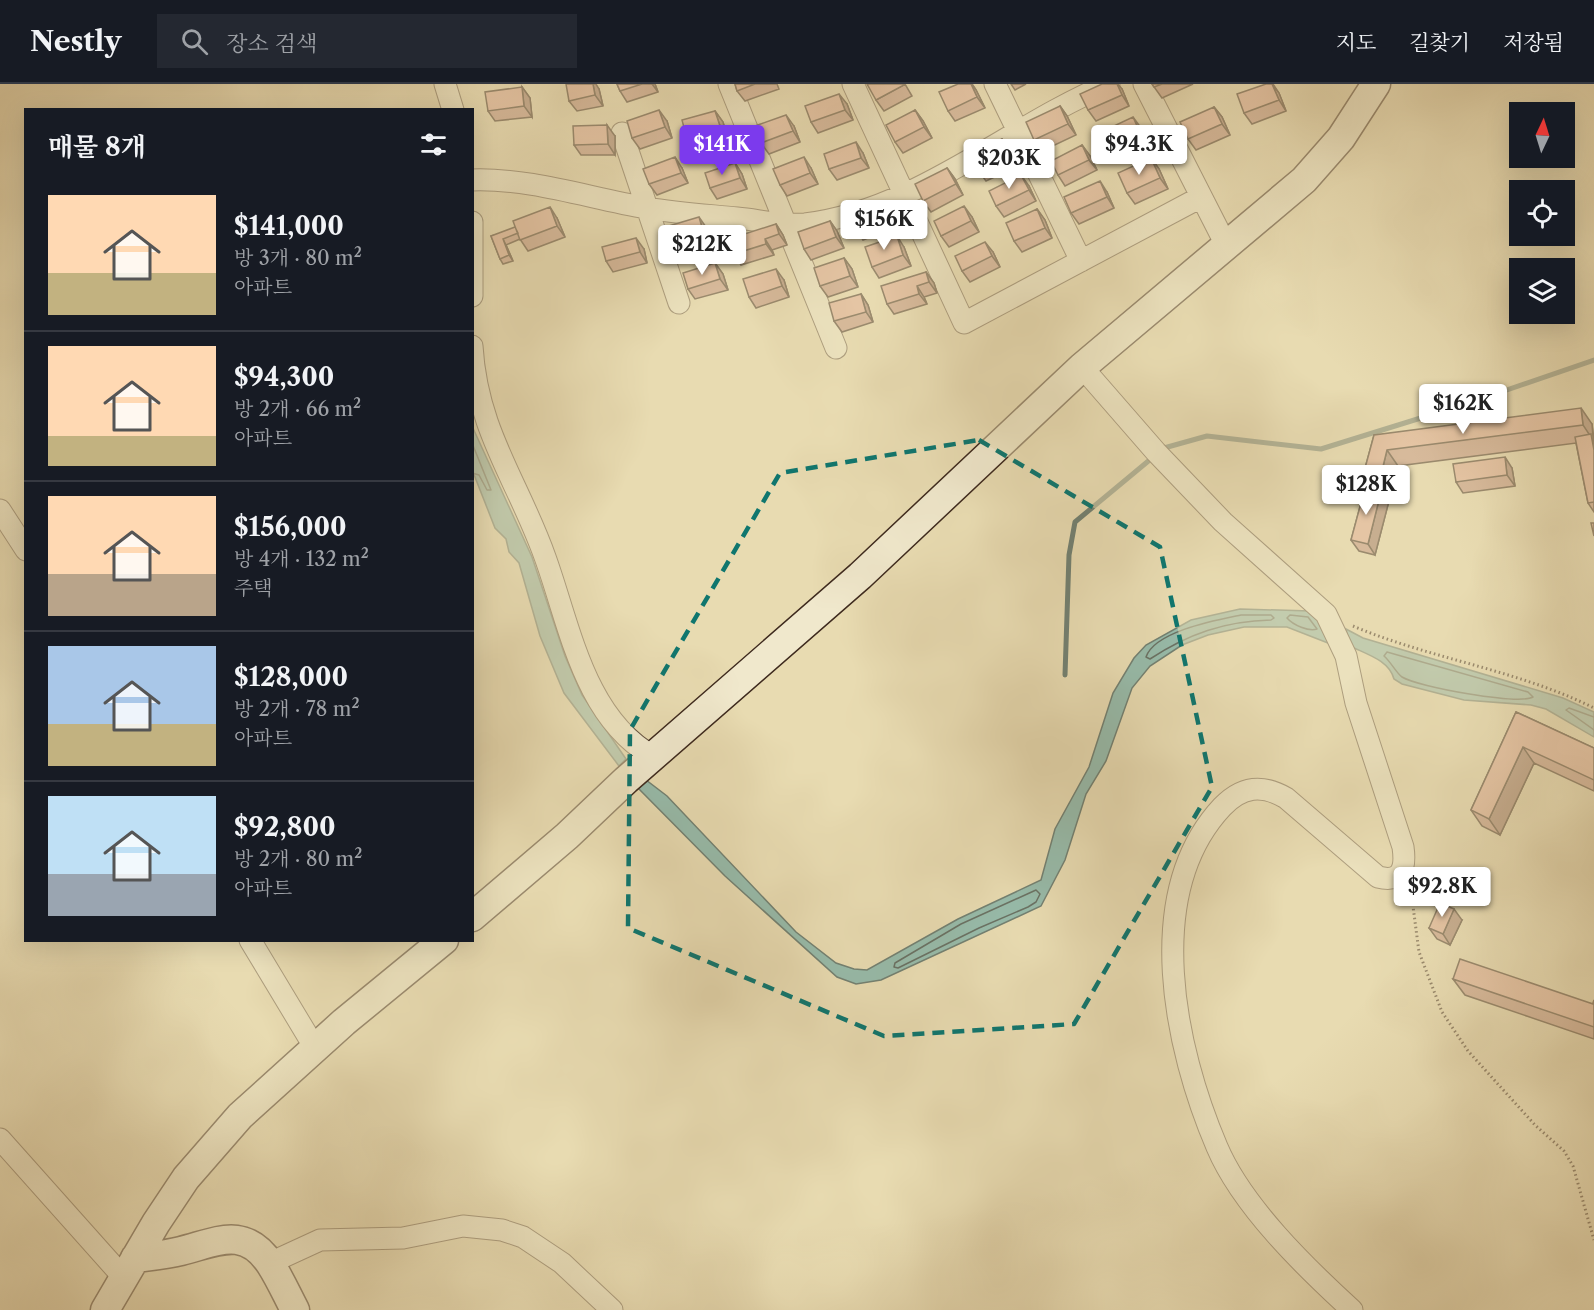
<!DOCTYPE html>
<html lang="ko">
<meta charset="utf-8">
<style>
:root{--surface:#171b24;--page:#242831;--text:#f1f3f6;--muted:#9ea1a6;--line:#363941;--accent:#7c3aed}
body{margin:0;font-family:"Libre Caslon Text","Noto Serif KR",serif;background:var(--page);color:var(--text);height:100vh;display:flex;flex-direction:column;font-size:22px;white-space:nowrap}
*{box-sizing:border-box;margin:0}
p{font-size:20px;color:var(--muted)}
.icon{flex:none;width:33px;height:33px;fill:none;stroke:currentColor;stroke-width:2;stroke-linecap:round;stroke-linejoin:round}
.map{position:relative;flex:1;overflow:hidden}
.side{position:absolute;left:24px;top:24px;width:450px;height:834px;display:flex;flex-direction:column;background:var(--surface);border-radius:0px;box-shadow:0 6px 24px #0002}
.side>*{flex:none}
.needle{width:39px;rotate:4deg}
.tools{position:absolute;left:1509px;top:18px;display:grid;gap:12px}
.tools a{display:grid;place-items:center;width:66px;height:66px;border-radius:0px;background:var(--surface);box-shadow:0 6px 24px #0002;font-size:30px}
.price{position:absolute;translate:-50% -51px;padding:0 14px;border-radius:6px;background:#fff;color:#222;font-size:20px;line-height:39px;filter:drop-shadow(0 2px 3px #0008)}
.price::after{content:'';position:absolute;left:50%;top:36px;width:18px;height:14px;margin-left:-9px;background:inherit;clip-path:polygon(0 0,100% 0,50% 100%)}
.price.current{background:var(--accent);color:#fff}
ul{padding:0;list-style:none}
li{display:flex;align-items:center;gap:18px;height:150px;padding:0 24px}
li+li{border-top:2px solid var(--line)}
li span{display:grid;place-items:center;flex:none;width:168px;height:120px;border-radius:0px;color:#555}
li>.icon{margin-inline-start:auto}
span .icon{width:72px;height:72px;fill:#fffc;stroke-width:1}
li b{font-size:26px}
h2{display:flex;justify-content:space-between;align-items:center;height:72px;padding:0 24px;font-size:26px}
header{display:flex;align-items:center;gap:36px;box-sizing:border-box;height:84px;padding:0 30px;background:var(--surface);border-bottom:2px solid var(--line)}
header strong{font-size:28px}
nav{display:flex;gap:33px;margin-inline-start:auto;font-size:21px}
.search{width:420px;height:54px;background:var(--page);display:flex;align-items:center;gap:15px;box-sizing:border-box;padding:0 21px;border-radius:0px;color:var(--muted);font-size:22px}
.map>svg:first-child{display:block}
.water{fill:#97bbaa;stroke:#738172;stroke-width:1.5}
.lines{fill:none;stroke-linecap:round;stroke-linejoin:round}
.shore{stroke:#6a7264;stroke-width:1.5}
.stream{stroke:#738172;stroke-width:5}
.street-casing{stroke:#685643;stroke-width:23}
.secondary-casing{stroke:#3e2a1e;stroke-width:31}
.path{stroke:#3e2a1e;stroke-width:3;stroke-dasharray:1.5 3;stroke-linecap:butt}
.street{stroke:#f0e8cc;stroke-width:21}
.secondary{stroke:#f0e8cc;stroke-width:28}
.wall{fill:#c39380;stroke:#3e2a1e;stroke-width:1.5}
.shaded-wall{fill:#9f7868;stroke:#3e2a1e;stroke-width:1.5}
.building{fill:#e3ab95;stroke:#3e2a1e;stroke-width:1.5}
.marked{fill:none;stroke:#0f766e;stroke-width:4.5;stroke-dasharray:12 8;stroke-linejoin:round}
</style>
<header>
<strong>Nestly</strong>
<div class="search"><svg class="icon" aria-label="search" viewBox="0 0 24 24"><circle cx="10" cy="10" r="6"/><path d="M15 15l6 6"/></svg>장소 검색</div>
<nav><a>지도</a><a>길찾기</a><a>저장됨</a></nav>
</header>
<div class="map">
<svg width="1594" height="1226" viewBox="0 0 1594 1226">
<rect width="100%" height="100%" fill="#e8dbb1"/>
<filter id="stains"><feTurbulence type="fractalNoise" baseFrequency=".00333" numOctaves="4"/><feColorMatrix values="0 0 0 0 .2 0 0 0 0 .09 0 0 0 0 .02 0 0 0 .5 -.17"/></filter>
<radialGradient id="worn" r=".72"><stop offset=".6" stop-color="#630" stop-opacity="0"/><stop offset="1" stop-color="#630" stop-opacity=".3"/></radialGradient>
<path class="water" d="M472 342 532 473 565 572 582 611 626 675 619 682 564 609 540 552 519 479 509 468 506 455 495 444 473 388Z
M1240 525 1310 527 1325 542 1328 559 1287 543H1244L1208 551 1182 561 1150 582 1132 604 1106 677 1086 710 1065 776 1041 822 881 896 856 900 837 893 725 792 638 704 646 696 667 712 796 848 836 879 854 885 867 886 958 835 1041 796 1055 745 1089 683 1113 609 1134 574 1146 561 1191 536Z
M1346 545 1363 554 1563 614 1594 628V653L1546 625 1531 621 1464 616 1402 600 1394 595C1389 576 1366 570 1350 562Z"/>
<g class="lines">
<path class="shore" d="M472 359 491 406H487L479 391 472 389
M1241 531H1271L1274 534 1271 536C1225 537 1188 550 1150 575L1146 573C1155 547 1217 536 1241 531Z
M1290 531 1308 533 1317 545C1309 548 1293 541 1287 534Z
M1387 568 1528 608 1533 613C1518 621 1418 603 1402 593 1397 590 1391 578 1384 572Z
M1594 633 1569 624 1566 626 1594 646
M1036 806 1040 810 1036 818 1028 823 979 844 898 884 894 883 895 879 961 840Z"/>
<path class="stream" d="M1164 364 1207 352 1321 365 1469 319 1594 276
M1065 591 1069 471 1075 438 1152 374"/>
<defs>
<path id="street" d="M445 0 453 26
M729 0 836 264
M853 0 964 239 1201 113
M995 0 1081 177
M1144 0 1227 163
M622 49 679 219
M472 96C532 94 588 114 647 124 676 129 707 131 737 134 759 136 783 142 805 140 918 126 1007 43 1109 0
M472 138V212
M472 262C477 347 518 397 545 473 570 542 584 634 654 673
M1082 283 1156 368 1223 438 1326 530 1346 572 1356 619 1403 763C1406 784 1402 799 1378 793L1286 714C1262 700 1242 702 1222 723 1141 810 1175 965 1217 1063 1242 1122 1305 1183 1352 1226
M0 426 26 466
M250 856 315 964
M0 1055 124 1194
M270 1179 320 1156 403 1154 463 1142 502 1146 523 1153 562 1179 612 1226"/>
<path id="secondary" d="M472 833 567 752 626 696 860 492 1082 283 1304 96 1341 54 1376 0
M135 1174C150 1172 166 1171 181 1167 217 1158 245 1141 271 1181 280 1195 287 1211 295 1226
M105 1226 156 1139 186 1094 240 1032 344 938 444 856"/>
</defs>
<use href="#street" class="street-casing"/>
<use href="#secondary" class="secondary-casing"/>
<path class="path" d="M1353 542C1431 575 1518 586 1594 624
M1411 807 1419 868 1442 928 1468 967 1535 1041 1564 1067 1573 1082 1594 1156"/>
<use href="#street" class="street"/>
<use href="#secondary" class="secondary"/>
</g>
<path class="wall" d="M617 0H655L658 8 627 18 620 7Z
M735 0H777L779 5 745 17 737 7Z
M905 0 912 12 884 27 876 16Z
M958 0H972L976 6 985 24 955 37 948 27Z
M1011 0H1026L1015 6Z
M1152 0H1193L1162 14Z
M1266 0H1273L1279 9 1286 27 1252 40 1244 29Z
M522 3 530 14 532 33 495 37 488 27Z
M599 5 603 22 577 27 569 17Z
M1122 5 1129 22 1096 37 1088 26Z
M847 20 853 36 818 49 811 38Z
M1060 22 1067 32 1076 51 1042 67 1034 56Z
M1214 23 1222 33 1230 51 1196 66 1188 55Z
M915 26 923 37 932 54 903 69 895 58Z
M715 27 723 38 727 52 694 62 686 51Z
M667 37 672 54 640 65 632 54Z
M794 42 800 58 769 70 761 59Z
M1141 44 1149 61 1117 76 1109 65Z
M615 52V71H581L574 61Z
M1002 55 1010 65 1018 82 986 97 978 86Z
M1082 61 1090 72 1097 86 1065 102 1058 91Z
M863 69 869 84 837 96 829 85Z
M1151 74 1159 85 1168 105 1135 120 1127 109Z
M735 79 742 90 747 105 717 115 710 104Z
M682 84 688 99 657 111 649 100Z
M811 84 818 100 787 112 780 101Z
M947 84 955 95 963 111 931 128 923 117Z
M1029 102 1036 117 1004 133 996 122Z
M1107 108 1114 124 1079 140 1071 129Z
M880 118 887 129 893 144 863 156 856 145Z
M1037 125 1045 136 1052 154 1022 168 1014 157Z
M972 133 979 148 949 163 941 152Z
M557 134 565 153 528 167 520 155 506 161 513 177 503 180 500 175 491 152Z
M830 137 837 147 844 164 811 176 804 165Z
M776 140 783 151 787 161 772 166 774 171 741 181 734 170Z
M706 143 712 161 675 173 668 162Z
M904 163 911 182 879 194 872 183Z
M644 165 647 179 613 188 606 177Z
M993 168 1000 183 970 198 962 187Z
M844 174 852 185 858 203 828 213 820 202Z
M715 179 723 190 728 206 695 215 688 205Z
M926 188 934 199 937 209 924 213 927 220 894 230 887 220Z
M784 196 789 213 756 224 749 213Z
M861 210 868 221 873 238 842 248 834 237Z
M1592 340 1594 355V428L1588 419 1576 359 1398 382 1375 471 1359 467 1351 456 1365 404 1361 399 1374 351Z
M1512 384 1515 402 1463 409 1456 398Z
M1516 628 1594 664V707L1534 679 1500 751 1482 742 1471 726Z
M1462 836 1450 861 1437 855 1429 844Z
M1453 895 1593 920 1594 916V955L1465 911Z"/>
<path class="shaded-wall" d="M593 0H596L599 5 603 22 595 11Z
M652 0H655L658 8Z
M971 0H972L976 6 985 24 977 13Z
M1117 0H1118L1122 5 1129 22 1122 11Z
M1272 0 1279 9 1286 27 1279 16Z
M522 3 530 14 532 33 524 22Z
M839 10 847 20 853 36 845 26Z
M1060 22 1067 32 1076 51 1068 40Z
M1214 23 1222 33 1230 51 1222 40Z
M659 26 667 37 672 54 665 43Z
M915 26 923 37 932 54 924 43Z
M715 27 723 38 727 52 720 42Z
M786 31 794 42 800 58 793 47Z
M1133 33 1141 44 1149 61 1141 51Z
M607 41 615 52V71L608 60Z
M1002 55 1010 65 1018 82 1010 72Z
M856 58 863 69 869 84 861 74Z
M1082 61 1090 72 1097 86 1089 76Z
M675 73 682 84 688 99 681 89Z
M804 73 811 84 818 100 810 89Z
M1151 74 1159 85 1168 105 1160 94Z
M735 79 742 90 747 105 740 94Z
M947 84 955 95 963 111 956 100Z
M1021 91 1029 102 1036 117 1029 106Z
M1100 97 1107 108 1114 124 1107 113Z
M880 118 887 129 893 144 886 134Z
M964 122 972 133 979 148 971 137Z
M550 123 557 134 565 153 557 142Z
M1037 125 1045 136 1052 154 1045 144Z
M699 133 706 143 712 161 704 150Z
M830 137 837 147 844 164 836 153Z
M776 140 783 151 787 161 779 150Z
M897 152 904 163 911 182 903 171Z
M636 154 644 165 647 179 640 168Z
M503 155 506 161 513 177 509 171Z
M765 155 772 166 774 171 766 160Z
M985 158 993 168 1000 183 992 172Z
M844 174 852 185 858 203 850 192Z
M715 179 723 190 728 206 720 195Z
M776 185 784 196 789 213 782 202Z
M926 188 934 199 937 209 929 198Z
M917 202 924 213 927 220 919 210Z
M861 210 868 221 873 238 866 228Z
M1581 324 1592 340 1594 366 1591 353 1583 341Z
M1387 366 1398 382 1375 471 1368 460 1381 408 1378 403Z
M1505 373 1512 384 1515 402 1507 391Z
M1523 663 1534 679 1500 751 1489 735Z
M1454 825 1462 836 1450 861 1443 850Z"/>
<path class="building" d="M566 0H593L595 11 569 17Z
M617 0H642L620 7Z
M735 0H755L737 7Z
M867 0H904V1L876 16Z
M958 0H971L977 13 948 27 939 8Z
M1102 0H1117L1122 11 1088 26 1080 10Z
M1152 0H1162L1154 3Z
M1266 0H1272L1279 16 1244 29 1237 10Z
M522 3 524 22 488 27 485 8Z
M839 10 845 26 811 38 805 22Z
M1060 22 1068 40 1034 56 1026 38Z
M1214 23 1222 40 1188 55 1180 38Z
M659 26 665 43 632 54 627 37Z
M915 26 924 43 895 58 886 41Z
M715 27 720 42 686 51 682 36Z
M786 31 793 47 761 59 755 42Z
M1133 33 1141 51 1109 65 1101 48Z
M607 41 608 60 574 61 573 42Z
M1002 55 1010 72 978 86 970 69Z
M856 58 861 74 829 85 824 70Z
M1082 61 1089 76 1058 91 1051 77Z
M675 73 681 89 649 100 643 85Z
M804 73 810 89 780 101 773 85Z
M1151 74 1160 94 1127 109 1118 89Z
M735 79 740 94 710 104 705 89Z
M947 84 956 100 923 117 915 100Z
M1021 91 1029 106 996 122 989 107Z
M1100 97 1107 113 1071 129 1064 113Z
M880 118 886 134 856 145 850 129Z
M964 122 971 137 941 152 934 137Z
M550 123 557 142 520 156 513 137Z
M1037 125 1045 144 1014 157 1006 139Z
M699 133 704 150 668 162 662 144Z
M830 137 836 153 804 165 798 148Z
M776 140 779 150 765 155 766 160 734 170 729 155Z
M515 143 518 149 503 155 509 171 500 175 491 152Z
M897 152 903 171 872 183 865 163Z
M636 154 640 168 606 177 602 163Z
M985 158 992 172 962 187 955 172Z
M844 174 850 192 820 202 814 184Z
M715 179 720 195 688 205 683 189Z
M776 185 782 202 749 213 743 195Z
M926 188 929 198 917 202 919 210 887 220 881 202Z
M861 210 866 228 834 237 829 219Z
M1581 324 1583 341 1387 366 1378 403 1361 399 1374 351Z
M1591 350 1594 366V418L1588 419 1575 353Z
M1505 373 1507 391 1456 398 1453 380Z
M1365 404 1381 408 1368 460 1351 456Z
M1591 439H1594V452Z
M1516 628 1594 664V696L1523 663 1489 735 1471 726Z
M1440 819 1454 825 1443 850 1429 844Z
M1460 875 1593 920 1594 916V943L1453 895Z"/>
<path d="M0 0H1594V1226H0ZM979 356 1160 463 1212 703 1074 940 884 952 628 844 630 646 780 389Z" fill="#e8dbb1" fill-opacity=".55" fill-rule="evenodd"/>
<path class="marked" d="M979 356 1160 463 1212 703 1074 940 884 952 628 844 630 646 780 389Z"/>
<rect width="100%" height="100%" filter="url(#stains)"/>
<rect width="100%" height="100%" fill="url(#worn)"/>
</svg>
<div class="tools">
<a><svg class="needle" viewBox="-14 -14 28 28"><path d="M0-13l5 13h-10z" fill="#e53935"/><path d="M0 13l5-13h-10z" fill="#9ea1a6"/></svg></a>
<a><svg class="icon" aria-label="locate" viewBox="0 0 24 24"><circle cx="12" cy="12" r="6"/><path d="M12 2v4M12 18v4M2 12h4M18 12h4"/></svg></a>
<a><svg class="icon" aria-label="layers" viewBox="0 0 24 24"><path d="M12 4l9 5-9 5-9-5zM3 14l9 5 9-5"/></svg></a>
</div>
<b class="price current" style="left:722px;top:92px">$141K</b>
<b class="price" style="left:1139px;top:92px">$94.3K</b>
<b class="price" style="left:1009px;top:106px">$203K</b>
<b class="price" style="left:884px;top:167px">$156K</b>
<b class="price" style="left:702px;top:192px">$212K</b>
<b class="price" style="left:1463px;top:351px">$162K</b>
<b class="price" style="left:1366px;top:432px">$128K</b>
<b class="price" style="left:1442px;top:834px">$92.8K</b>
<section class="side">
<h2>매물 8개<svg class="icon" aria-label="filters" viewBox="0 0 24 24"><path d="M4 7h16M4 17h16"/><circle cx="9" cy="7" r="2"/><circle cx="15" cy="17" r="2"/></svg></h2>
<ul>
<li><span style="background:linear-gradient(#ffd9b3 65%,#c2b280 0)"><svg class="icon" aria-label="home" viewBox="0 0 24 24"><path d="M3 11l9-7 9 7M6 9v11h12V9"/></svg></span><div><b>$141,000</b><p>방 3개 · 80 m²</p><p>아파트</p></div></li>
<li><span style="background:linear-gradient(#ffd9b3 75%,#c2b280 0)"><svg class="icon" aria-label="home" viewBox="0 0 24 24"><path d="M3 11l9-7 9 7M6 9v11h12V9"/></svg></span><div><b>$94,300</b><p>방 2개 · 66 m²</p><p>아파트</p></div></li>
<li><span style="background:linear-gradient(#ffd9b3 65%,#b9a48a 0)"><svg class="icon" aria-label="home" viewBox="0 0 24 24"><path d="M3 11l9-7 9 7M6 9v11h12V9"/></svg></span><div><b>$156,000</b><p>방 4개 · 132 m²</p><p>주택</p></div></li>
<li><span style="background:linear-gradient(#a9c7e8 65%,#c2b280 0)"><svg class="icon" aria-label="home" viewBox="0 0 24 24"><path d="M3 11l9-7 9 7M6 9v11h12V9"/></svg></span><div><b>$128,000</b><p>방 2개 · 78 m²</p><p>아파트</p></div></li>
<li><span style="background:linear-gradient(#bfe0f5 65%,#9aa5b1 0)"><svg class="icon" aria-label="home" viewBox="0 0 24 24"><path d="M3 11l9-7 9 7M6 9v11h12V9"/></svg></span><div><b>$92,800</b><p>방 2개 · 80 m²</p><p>아파트</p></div></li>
</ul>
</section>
</div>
